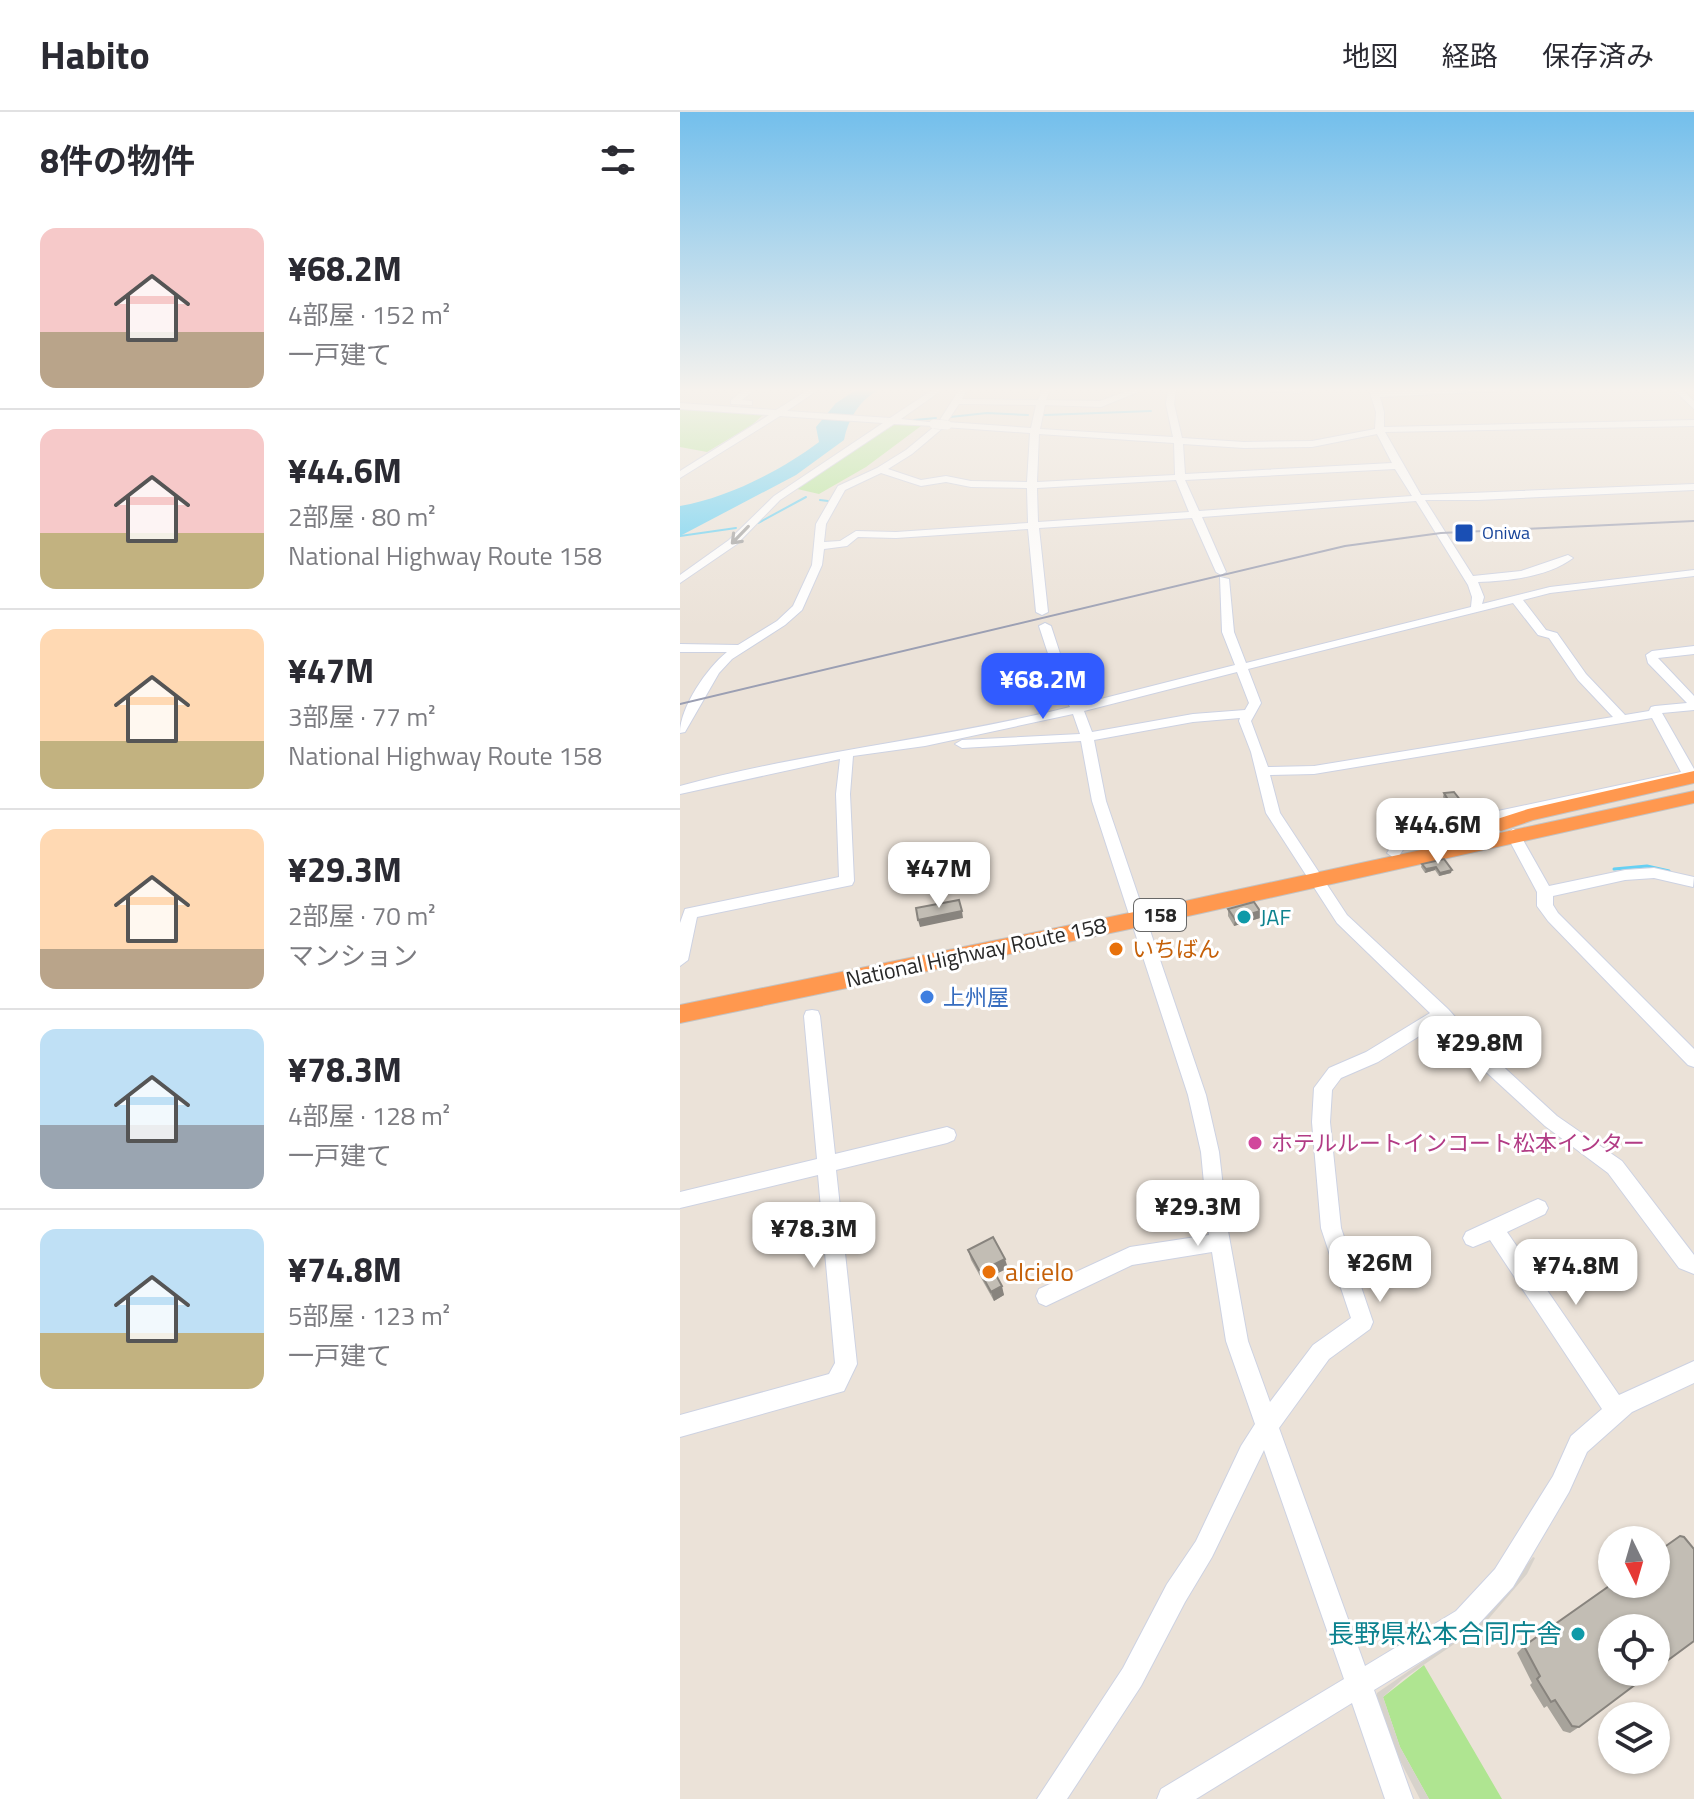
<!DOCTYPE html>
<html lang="ja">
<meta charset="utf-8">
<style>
:root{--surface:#fff;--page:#f7f7f7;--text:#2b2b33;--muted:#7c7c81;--line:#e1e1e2;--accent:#315bff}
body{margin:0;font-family:"Titillium Web","Noto Sans JP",sans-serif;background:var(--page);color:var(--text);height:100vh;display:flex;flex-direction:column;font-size:30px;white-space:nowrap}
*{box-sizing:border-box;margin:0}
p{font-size:26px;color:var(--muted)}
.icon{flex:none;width:44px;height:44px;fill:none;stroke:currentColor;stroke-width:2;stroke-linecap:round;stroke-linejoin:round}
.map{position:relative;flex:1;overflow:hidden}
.side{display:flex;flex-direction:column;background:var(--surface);width:680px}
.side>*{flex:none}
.needle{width:52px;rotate:175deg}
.tools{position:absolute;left:918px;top:1414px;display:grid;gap:16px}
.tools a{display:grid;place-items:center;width:72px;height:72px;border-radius:50%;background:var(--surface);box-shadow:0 2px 6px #0004;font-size:40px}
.price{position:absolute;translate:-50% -68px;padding:0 18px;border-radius:16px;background:#fff;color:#222;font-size:26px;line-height:52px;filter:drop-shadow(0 2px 4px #0008)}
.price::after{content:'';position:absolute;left:50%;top:48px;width:24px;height:18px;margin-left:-12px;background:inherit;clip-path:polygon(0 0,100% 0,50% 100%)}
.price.on{background:var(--accent);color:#fff}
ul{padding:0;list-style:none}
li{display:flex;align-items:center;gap:24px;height:200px;padding:0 40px}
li+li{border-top:2px solid var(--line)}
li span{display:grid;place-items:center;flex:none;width:224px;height:160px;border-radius:16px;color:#555}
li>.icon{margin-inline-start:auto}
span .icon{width:96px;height:96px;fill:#fffc;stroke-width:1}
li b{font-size:34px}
h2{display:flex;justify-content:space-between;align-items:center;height:96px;padding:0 40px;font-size:34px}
header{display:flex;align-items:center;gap:48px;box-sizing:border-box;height:112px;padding:0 40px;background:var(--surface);border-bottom:2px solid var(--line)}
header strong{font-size:38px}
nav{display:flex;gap:44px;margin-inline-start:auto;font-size:28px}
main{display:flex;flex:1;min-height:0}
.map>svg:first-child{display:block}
.green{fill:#afe591}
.plaza{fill:#d7d2cb}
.water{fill:#65d0f3}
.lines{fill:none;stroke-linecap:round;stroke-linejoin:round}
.stream-far1{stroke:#65d0f3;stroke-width:2}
.stream{stroke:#65d0f3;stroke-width:3}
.minor-casing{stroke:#cdd2e2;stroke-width:2}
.highway-casing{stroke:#c3c3c3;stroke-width:2}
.minor{fill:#fff;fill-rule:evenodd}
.highway{fill:#ff984f;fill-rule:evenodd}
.rail{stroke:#9b9fb3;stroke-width:2}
.minor-bridge-casing{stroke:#cdd2e2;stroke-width:10;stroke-linecap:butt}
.minor-bridge{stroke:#fff;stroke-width:9}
.wall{fill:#a7a39b}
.shaded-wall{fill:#88847e}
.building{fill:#c2bdb4;stroke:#88847e;stroke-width:2}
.oneway{stroke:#9e9e9e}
.transit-dot{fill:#1a4fb4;stroke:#fff;stroke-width:3}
.culture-dot{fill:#0f9aa8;stroke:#fff;stroke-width:3}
.food-dot{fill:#e8710a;stroke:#fff;stroke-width:3}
.shop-dot{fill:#3f7fe0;stroke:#fff;stroke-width:3}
.hotel-dot{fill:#d1479c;stroke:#fff;stroke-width:3}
.labels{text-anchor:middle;stroke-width:6;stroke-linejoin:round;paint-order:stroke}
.far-transit-label{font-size:18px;fill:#164399;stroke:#fff;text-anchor:start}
.shield{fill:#fff;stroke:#686868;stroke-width:2}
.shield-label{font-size:20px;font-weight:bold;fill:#282828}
.culture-label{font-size:22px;fill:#0d838f;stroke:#fff;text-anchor:start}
.food-label{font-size:22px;fill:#c56008;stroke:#fff;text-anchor:start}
.street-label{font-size:22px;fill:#282828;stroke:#fff}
.shop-label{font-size:22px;fill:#366cbe;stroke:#fff;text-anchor:start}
.hotel-label{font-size:22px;fill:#b23c85;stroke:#fff;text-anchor:start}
.near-food-label{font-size:26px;fill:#c56008;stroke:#fff;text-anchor:start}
.near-culture-label{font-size:26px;fill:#0d838f;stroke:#fff;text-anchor:end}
</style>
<header>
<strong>Habito</strong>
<nav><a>地図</a><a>経路</a><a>保存済み</a></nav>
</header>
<main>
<section class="side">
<h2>8件の物件<svg class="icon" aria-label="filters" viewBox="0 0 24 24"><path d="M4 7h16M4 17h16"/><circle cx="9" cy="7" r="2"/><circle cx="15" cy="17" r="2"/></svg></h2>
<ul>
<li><span style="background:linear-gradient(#f6c9c9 65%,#b9a48a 0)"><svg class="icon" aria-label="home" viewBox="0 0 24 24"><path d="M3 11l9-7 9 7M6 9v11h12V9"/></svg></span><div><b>¥68.2M</b><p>4部屋 · 152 m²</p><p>一戸建て</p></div></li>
<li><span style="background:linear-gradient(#f6c9c9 65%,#c2b280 0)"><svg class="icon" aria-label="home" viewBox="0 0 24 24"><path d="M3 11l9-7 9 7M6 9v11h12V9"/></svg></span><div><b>¥44.6M</b><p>2部屋 · 80 m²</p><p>National Highway Route 158</p></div></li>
<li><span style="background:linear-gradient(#ffd9b3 70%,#c2b280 0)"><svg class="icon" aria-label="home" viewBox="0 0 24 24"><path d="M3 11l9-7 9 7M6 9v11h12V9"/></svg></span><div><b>¥47M</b><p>3部屋 · 77 m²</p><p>National Highway Route 158</p></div></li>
<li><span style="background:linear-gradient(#ffd9b3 75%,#b9a48a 0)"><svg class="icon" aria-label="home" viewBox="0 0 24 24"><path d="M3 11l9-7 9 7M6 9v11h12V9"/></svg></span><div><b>¥29.3M</b><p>2部屋 · 70 m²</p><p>マンション</p></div></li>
<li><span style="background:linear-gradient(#bfe0f5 60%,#9aa5b1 0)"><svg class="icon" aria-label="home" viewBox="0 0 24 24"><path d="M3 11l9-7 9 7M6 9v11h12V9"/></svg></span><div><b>¥78.3M</b><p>4部屋 · 128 m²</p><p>一戸建て</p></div></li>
<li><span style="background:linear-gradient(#bfe0f5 65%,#c2b280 0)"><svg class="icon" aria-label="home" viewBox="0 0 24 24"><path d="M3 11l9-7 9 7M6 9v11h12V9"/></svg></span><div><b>¥74.8M</b><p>5部屋 · 123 m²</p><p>一戸建て</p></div></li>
</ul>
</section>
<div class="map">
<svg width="1014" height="1687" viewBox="0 0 1014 1687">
<rect width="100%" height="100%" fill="#ebe2d8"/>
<path class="green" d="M0 297 85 301 72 313 27 340 0 335Z
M217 311 241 314 186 355 139 382 113 376Z
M744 1553 822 1687H749L720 1635 703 1585Z"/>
<path class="plaza" d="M853 1445 855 1446 847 1462 805 1511 723 1567 703 1585 720 1635 749 1687H740L713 1635 696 1586 697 1581 803 1508Z"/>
<path class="water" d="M176 278H198C179 289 168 307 164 328L116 363 0 424V394C48 386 100 359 139 330L136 315 156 291Z"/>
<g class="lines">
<path class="stream-far1" d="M365 303 471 299
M270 305 307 301 348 303
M234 308 256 306
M140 388 148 389
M78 411 126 385
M0 424 56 416"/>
<path class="stream" d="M934 757 967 754 989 759"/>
<defs>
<path id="minor" d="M64 278H74L62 288 72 289V293L51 292V288Z
M128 278H138L107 299 210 306 252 278H262L221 307 258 311 279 278H287L282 287 358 288 362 278H370L366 288 420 289 450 278H463L421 295 365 293 360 317 493 325 486 292 488 278H496L494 292 502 326 564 330 632 329 695 317 696 300 689 278H834L700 285 704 300V315L1014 308V314L705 320 741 383 1014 372V378L798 388H745L793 464 841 459 888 443 893 446C868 465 828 469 798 470L804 485 802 492 870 475 1014 458V464L870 481 843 488 866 518 877 521 906 562 945 603 969 599 971 595 975 594 1007 591 968 551 966 543 972 539 1014 534V542L978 546 1014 584V598L982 601 1014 657V665L779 716 726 733 719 744 714 746 707 741 716 727 771 709 1001 660 972 606 634 662 590 663 600 701 667 803 768 897 804 937 877 1004 942 1049 1014 1143V1162L999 1156 928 1061 865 1014 792 947 760 911 698 950 661 966 652 978 650 1010 661 1116 693 1210 690 1217 649 1247 599 1316 685 1554 776 1499 815 1457 873 1364 891 1324 922 1297 810 1128 793 1135 786 1132 783 1126 786 1120 851 1090 858 1087 865 1090 868 1096 865 1102 827 1120 939 1283 1014 1249V1271L952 1300 907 1340 889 1380 833 1475 794 1517 694 1578 733 1687H705L672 1591 516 1687H477L481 1677 664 1567 584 1338 532 1445 505 1490 461 1574 387 1687H357L443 1556 487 1472 516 1429 561 1334 575 1312 546 1229 532 1140 452 1153 366 1194 359 1191 356 1184 359 1177 450 1135 529 1123 521 1040 508 983 412 689 401 629 282 636 275 632 282 628 400 622 393 602 245 634 173 644 170 682 174 769 172 773 17 805 8 848 0 854V811L5 797 159 765 156 682 160 647 0 682V674C128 639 261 627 390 595L375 563 359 514 365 511 371 514 387 563 401 592 555 553 542 520 540 465 549 467 554 520 566 551 791 495 792 485 788 473 736 389 522 405 546 460 541 463 536 460 512 406 359 416 368 500 362 503 356 500 348 417 216 426 178 425 167 434 144 437 142 453 122 498 105 513 52 547 39 561 5 620 0 621C0 595 27 556 47 540H0V532L58 533 97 509 113 494 132 453 136 412 158 374 197 356 226 338 255 314 214 312 100 388 57 432 0 471V463L49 428 94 384 203 311 100 304 0 366V359L89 303 0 297V291L96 298ZM279 292 356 293 351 316 267 310ZM264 315 350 321 347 370 291 369 266 364 241 368 208 357 232 342ZM359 322 494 331 495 363 357 370ZM697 322 712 351 505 362 503 332 564 336 632 335ZM715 357 732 384 519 399 505 368ZM201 361 241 374 266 370 291 375 347 376 348 411 216 420 176 419 160 429 144 430 146 412 165 378ZM496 368 509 400 358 410 357 376ZM833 491 858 523 869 526 898 568 933 605 634 654 588 655 571 609 581 591 568 557ZM557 560 569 591 565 598 513 602 412 620 404 599ZM560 606 559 609 571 640 586 701 657 811 750 901 686 940 649 956 634 976 632 1010 641 1116 671 1206 633 1233 590 1290 568 1229 548 1119 539 1040 526 983 426 689 414 628 513 610Z
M575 278H623L619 281Z
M994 278H1003L1014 289V297Z
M833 717 838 719 869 774 945 758 974 756 1014 765 1013 775 974 766 945 768 873 784V793L878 801 1014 937V955L1008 953 868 809 857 794V780L826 722Z
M132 898 138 899 140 904 155 1042 267 1015 274 1018 276 1023 274 1028 267 1031 156 1058 177 1252 164 1279 0 1325V1303L149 1262 155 1251 138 1063 0 1096V1080L137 1047 124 904 126 899Z"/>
<path id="highway" d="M1014 659V671L853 708 821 719 811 713 814 708 848 697Z
M1014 679V691L459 815 0 911V893L459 799Z"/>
</defs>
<use href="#minor" class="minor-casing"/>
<use href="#highway" class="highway-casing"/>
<use href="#minor" class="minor"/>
<use href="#highway" class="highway"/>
<path class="rail" d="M0 592 665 434 761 421 1014 409"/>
<defs>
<path id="minor-bridge" d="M254 312 267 313"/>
</defs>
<use href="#minor-bridge" class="minor-bridge-casing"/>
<use href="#minor-bridge" class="minor-bridge"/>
</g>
<path class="wall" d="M764 681 780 692 769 694 763 685Z
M764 747 771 761 759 764 755 758 745 761 741 755 742 752Z
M548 797 580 799V806L554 814 548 804Z
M288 1138 328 1156 316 1162 324 1183 314 1189 291 1148Z
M844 1534 899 1615 890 1621 883 1619 867 1594 864 1596 850 1573 852 1571 837 1541Z"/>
<path class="shaded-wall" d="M781 689 780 692 769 694 770 691Z
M756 755 755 758 745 761 746 757Z
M772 758 771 761 759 764 760 761Z
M282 799 283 806 240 815 238 808Z
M580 799V806L554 814 555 807Z
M325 1147 328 1156 314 1163 311 1154Z
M322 1174 324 1183 314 1189 311 1180Z"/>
<path class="building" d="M774 680 781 689 770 691 764 681Z
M764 747 772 758 760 761 756 755 746 757 742 752Z
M279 788 282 799 238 808 236 796Z
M574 790 580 799 555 807 548 797Z
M313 1125 325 1147 311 1154 322 1174 311 1180 288 1138Z
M1000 1424 1004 1425 1014 1437V1529L976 1557V1516H932V1560H972L899 1615 892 1614 875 1588 871 1590 857 1567 860 1564 844 1534 932 1472H976V1441Z"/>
<defs><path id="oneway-shaft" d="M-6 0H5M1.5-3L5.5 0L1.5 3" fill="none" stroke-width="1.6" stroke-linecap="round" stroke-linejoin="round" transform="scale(2)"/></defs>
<use class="oneway" href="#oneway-shaft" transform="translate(60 423) rotate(134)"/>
<linearGradient id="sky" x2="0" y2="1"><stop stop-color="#73bfec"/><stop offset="0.54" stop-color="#f6f2ed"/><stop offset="1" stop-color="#f6f2ed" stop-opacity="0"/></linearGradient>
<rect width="1014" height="515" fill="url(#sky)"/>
<rect class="transit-dot" x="774" y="411" width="20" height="20" rx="4"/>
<g class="culture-dot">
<circle cx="564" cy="805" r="8"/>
<circle cx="898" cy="1522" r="8"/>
</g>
<g class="food-dot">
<circle cx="436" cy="837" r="8"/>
<circle cx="309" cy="1160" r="8"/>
</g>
<circle class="shop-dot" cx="247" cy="885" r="8"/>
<circle class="hotel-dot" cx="575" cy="1031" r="8"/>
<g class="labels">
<g class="far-transit-label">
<text x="802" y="427">Oniwa</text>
</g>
<rect class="shield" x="454" y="787" width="52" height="32" rx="6"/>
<g class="shield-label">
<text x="480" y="810">158</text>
</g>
<g class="culture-label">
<text x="580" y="813">JAF</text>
</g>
<g class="food-label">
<text x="452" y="845">いちばん</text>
</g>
<g class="street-label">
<text transform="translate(296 840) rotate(-12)" y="8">National Highway Route 158</text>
</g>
<g class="shop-label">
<text x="263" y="893">上州屋</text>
</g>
<g class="hotel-label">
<text x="591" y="1039">ホテルルートインコート松本インター</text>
</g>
<g class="near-food-label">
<text x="325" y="1169">alcielo</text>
</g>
<g class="near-culture-label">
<text x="882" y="1531">長野県松本合同庁舎</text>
</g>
</g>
</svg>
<div class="tools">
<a><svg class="needle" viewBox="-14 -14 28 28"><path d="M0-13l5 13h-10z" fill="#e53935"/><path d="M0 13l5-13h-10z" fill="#7c7c81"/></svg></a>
<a><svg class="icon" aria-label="locate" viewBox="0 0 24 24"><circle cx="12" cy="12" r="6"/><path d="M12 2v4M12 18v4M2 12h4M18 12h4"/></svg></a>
<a><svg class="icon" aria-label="layers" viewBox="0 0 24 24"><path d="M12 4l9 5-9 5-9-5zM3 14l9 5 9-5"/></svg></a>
</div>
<b class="price on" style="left:363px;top:609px">¥68.2M</b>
<b class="price" style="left:758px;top:754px">¥44.6M</b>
<b class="price" style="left:259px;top:798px">¥47M</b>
<b class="price" style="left:800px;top:972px">¥29.8M</b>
<b class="price" style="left:518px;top:1136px">¥29.3M</b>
<b class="price" style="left:134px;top:1158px">¥78.3M</b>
<b class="price" style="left:700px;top:1192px">¥26M</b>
<b class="price" style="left:896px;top:1195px">¥74.8M</b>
</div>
</main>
